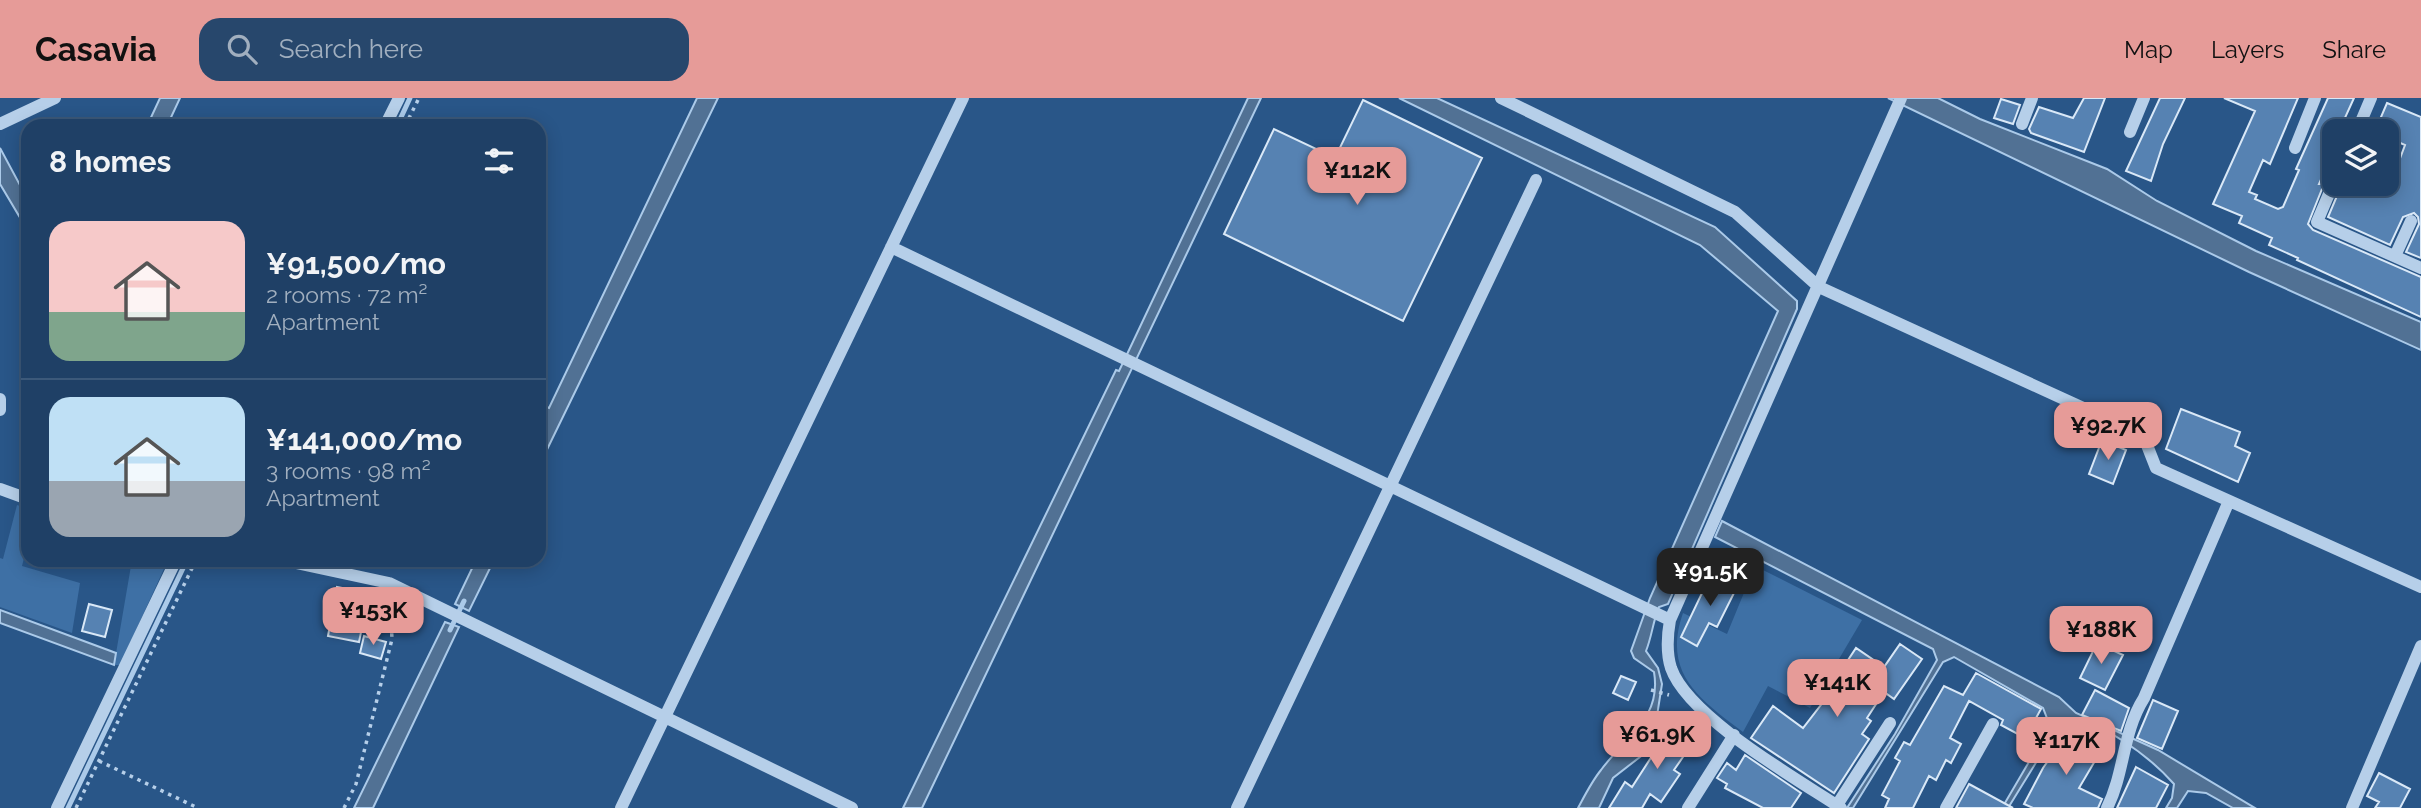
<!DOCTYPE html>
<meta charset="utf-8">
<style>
:root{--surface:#1f4066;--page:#27476c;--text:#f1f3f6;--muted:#a1afbf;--line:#3c597a;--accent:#e69b98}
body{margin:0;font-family:Raleway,sans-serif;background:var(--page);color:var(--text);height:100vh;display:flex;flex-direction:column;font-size:26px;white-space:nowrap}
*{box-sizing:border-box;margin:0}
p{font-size:23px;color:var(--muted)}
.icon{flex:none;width:38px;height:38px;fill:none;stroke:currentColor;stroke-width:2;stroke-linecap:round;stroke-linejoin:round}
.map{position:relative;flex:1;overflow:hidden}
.panel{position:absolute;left:21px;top:21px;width:525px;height:448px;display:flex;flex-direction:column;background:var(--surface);border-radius:21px;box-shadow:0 4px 18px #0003,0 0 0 2px var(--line)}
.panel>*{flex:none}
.tools{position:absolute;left:2322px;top:21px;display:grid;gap:14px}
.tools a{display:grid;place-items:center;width:77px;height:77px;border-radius:14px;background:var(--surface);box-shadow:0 4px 18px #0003,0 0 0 2px var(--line);font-size:35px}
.price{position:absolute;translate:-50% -60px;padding:0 16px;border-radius:14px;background:var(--accent);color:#111;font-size:23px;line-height:46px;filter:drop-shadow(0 2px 4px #0008)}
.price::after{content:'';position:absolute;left:50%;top:42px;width:21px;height:16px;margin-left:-10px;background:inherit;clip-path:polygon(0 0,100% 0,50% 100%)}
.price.selected{background:#222;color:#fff}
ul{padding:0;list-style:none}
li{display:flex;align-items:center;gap:21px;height:175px;padding:0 28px}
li+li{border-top:2px solid var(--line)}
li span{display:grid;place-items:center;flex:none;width:196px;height:140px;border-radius:21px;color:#555}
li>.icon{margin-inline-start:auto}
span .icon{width:84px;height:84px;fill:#fffc;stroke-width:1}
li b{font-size:30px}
h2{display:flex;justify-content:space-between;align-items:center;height:84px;padding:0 28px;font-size:30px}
header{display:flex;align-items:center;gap:42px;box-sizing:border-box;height:98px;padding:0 35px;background:var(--accent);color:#111}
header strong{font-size:33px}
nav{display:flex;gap:38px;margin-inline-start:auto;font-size:24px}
.search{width:490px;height:63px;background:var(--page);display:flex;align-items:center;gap:18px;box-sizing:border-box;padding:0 24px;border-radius:21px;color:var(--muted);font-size:26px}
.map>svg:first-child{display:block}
.green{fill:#3e70a5}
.water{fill:#517194;stroke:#abcae9;stroke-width:2}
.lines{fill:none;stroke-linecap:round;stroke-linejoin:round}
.stream{stroke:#abcae9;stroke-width:5}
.building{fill:#5682b2;stroke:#d9e8f7;stroke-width:2}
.path{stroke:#b6cfe9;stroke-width:3.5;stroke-dasharray:3.5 5;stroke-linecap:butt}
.minor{stroke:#b6cfe9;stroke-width:12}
</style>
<header>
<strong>Casavia</strong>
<div class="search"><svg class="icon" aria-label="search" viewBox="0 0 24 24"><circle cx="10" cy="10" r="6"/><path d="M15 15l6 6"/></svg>Search here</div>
<nav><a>Map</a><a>Layers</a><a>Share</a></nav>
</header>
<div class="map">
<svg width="2421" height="710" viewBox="0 0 2421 710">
<rect width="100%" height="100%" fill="#295688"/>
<path class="green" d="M17 407 28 411V444L22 468 80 485 72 535 0 509V460L3 461Z
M132 462H168L120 567H114Z
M1755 468 1862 522 1810 610 1768 588 1743 634C1699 601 1662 575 1683 515L1727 536Z"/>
<path class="water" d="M160 0H180L167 28H147Z
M697 0H718L539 368 542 324 539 306 549 310Z
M1248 0H1261L922 710H903L1116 272 1119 273 1130 250Z
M1399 0H1437L1715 129 1797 203V211L1668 506 1659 509C1653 523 1652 538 1646 553L1658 570 1662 586 1654 637 1645 655 1613 680 1599 710H1578C1585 697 1592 683 1601 672 1625 639 1662 621 1654 574L1634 560 1631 553 1650 500 1778 213 1700 147Z
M1888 0H1938L1980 21 2107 71 2157 103 2256 153 2421 224V252L2249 174Z
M0 50 28 102V133L0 86Z
M1722 423 2059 599 2076 615 2158 652 2255 710H2233L2206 695 2188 693 2177 710H2166L2172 700 2174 686C2152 661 2095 615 2061 624L2008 710H2002L2050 628 2043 610 1954 559 1943 564 1853 710H1847L1895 636 1937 562 1933 551 1715 439Z
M476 462H494L469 513 455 506Z
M0 512 116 555 114 567 0 525Z
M445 524 459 529 373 710H354Z"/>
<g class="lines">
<path class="stream" d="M397 28 410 0
M450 532 464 503
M68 710 187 462"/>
</g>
<path class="building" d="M2084 0H2105L2084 54 2031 35 2029 31 2039 9 2073 20Z
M2160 0H2185L2163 46 2151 83 2126 73Z
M2224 0H2298L2270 66 2263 62 2249 94 2257 97 2255 101 2278 111 2283 109 2299 72 2296 71 2328 0H2354L2339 33H2334V44L2328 58 2331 59 2319 86H2324L2308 126 2313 132 2421 179V219L2297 162 2298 160 2269 147 2272 140 2239 125 2242 118 2213 106 2255 13Z
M2001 1 2020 7 2013 26 1994 20Z
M1363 2 1482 60 1403 223 1224 136 1274 31 1335 60Z
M2387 5 2421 19V160L2406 154 2419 126 2418 119 2414 115 2403 119 2390 147 2328 119 2342 86H2389L2393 79 2405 47 2387 39V33H2375Z
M2181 311 2240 334 2235 348 2250 355 2238 384 2166 351Z
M2102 342 2126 352 2113 386 2089 376Z
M1712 474 1738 487 1717 529 1709 525 1697 548 1681 539Z
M337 489 369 495 359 544 328 538Z
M89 506 112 512 105 539 82 533Z
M364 538 386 544 381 561 360 555Z
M2097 545 2123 557 2105 592 2080 580Z
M1900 546 1922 561 1894 601 1884 594 1867 620 1871 623 1862 636 1869 641 1834 695 1751 640 1773 608 1803 630 1834 590 1831 588 1856 550 1884 569Z
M1976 575 2041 611 2025 640 2001 627 2003 622 1969 603 1950 640 1961 646 1951 665 1946 662 1936 682 1929 678 1913 710H1885L1889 701 1882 697 1900 663 1895 660 1904 644 1910 647 1944 588 1963 597Z
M1621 578 1636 584 1628 602 1613 595Z
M2095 592 2129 610 2121 633 2082 617Z
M2153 602 2178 613 2162 651 2137 640Z
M1674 624 1696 640 1674 672 1680 676 1661 704 1650 696 1642 710H1609L1625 684 1632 689Z
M2069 633 2102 651 2079 690 2102 701 2098 710H2033L2024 706 2043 670Z
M1745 657 1801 695 1791 710H1763L1725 690 1727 686 1717 680 1727 665 1736 672Z
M2136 669 2168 687 2156 710H2117Z
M2379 675 2410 691 2400 710H2375L2379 704 2367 698Z
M1969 686 2013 710H1956Z"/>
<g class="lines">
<path class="path" d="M405 28 419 0
M1651 592 1669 597
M99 663 198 710
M76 710 196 462
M344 710 356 686 392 541 390 501"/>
<path class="minor" d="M1501 0 1735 114 1819 189 2138 335 2145 342 2156 370 2421 489
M0 26 55 0
M2022 26 2032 0
M385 28 399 0
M2357 33 2371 0
M2130 34 2144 0
M2295 50 2315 0
M2334 84 2317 124 2421 170
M891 149 1670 522
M2395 158 2411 123
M0 301V312
M0 391 28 401
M282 462 389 485 852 710
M1837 707 1890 625
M57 710 176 462
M621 710 963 0
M1237 710 1536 82
M1688 710 1734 637
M1841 710C1797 681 1688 619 1671 570 1666 554 1667 539 1670 522L1901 0
M1946 710 1993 626
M2107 710C2125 674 2122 635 2144 600L2229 403
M2352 710 2421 548"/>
</g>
</svg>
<div class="tools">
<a><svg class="icon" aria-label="layers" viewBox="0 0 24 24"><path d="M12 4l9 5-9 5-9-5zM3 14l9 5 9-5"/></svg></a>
</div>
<b class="price" style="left:1357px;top:109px">¥112K</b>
<b class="price" style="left:2108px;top:364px">¥92.7K</b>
<b class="price selected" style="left:1710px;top:510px">¥91.5K</b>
<b class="price" style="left:373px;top:549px">¥153K</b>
<b class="price" style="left:2101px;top:568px">¥188K</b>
<b class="price" style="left:1837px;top:621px">¥141K</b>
<b class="price" style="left:1657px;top:673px">¥61.9K</b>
<b class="price" style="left:2066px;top:679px">¥117K</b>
<section class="panel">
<h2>8 homes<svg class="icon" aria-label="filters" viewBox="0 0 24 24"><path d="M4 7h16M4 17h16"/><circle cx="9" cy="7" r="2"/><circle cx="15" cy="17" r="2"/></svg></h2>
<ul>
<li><span style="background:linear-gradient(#f6c9c9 65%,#7fa58c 0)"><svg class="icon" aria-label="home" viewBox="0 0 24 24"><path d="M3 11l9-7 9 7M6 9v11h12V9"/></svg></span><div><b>¥91,500/mo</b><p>2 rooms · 72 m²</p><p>Apartment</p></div></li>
<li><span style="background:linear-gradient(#bfe0f5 60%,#9aa5b1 0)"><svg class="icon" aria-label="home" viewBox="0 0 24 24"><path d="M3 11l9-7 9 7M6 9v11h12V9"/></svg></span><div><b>¥141,000/mo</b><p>3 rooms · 98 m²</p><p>Apartment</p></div></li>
</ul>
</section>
</div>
